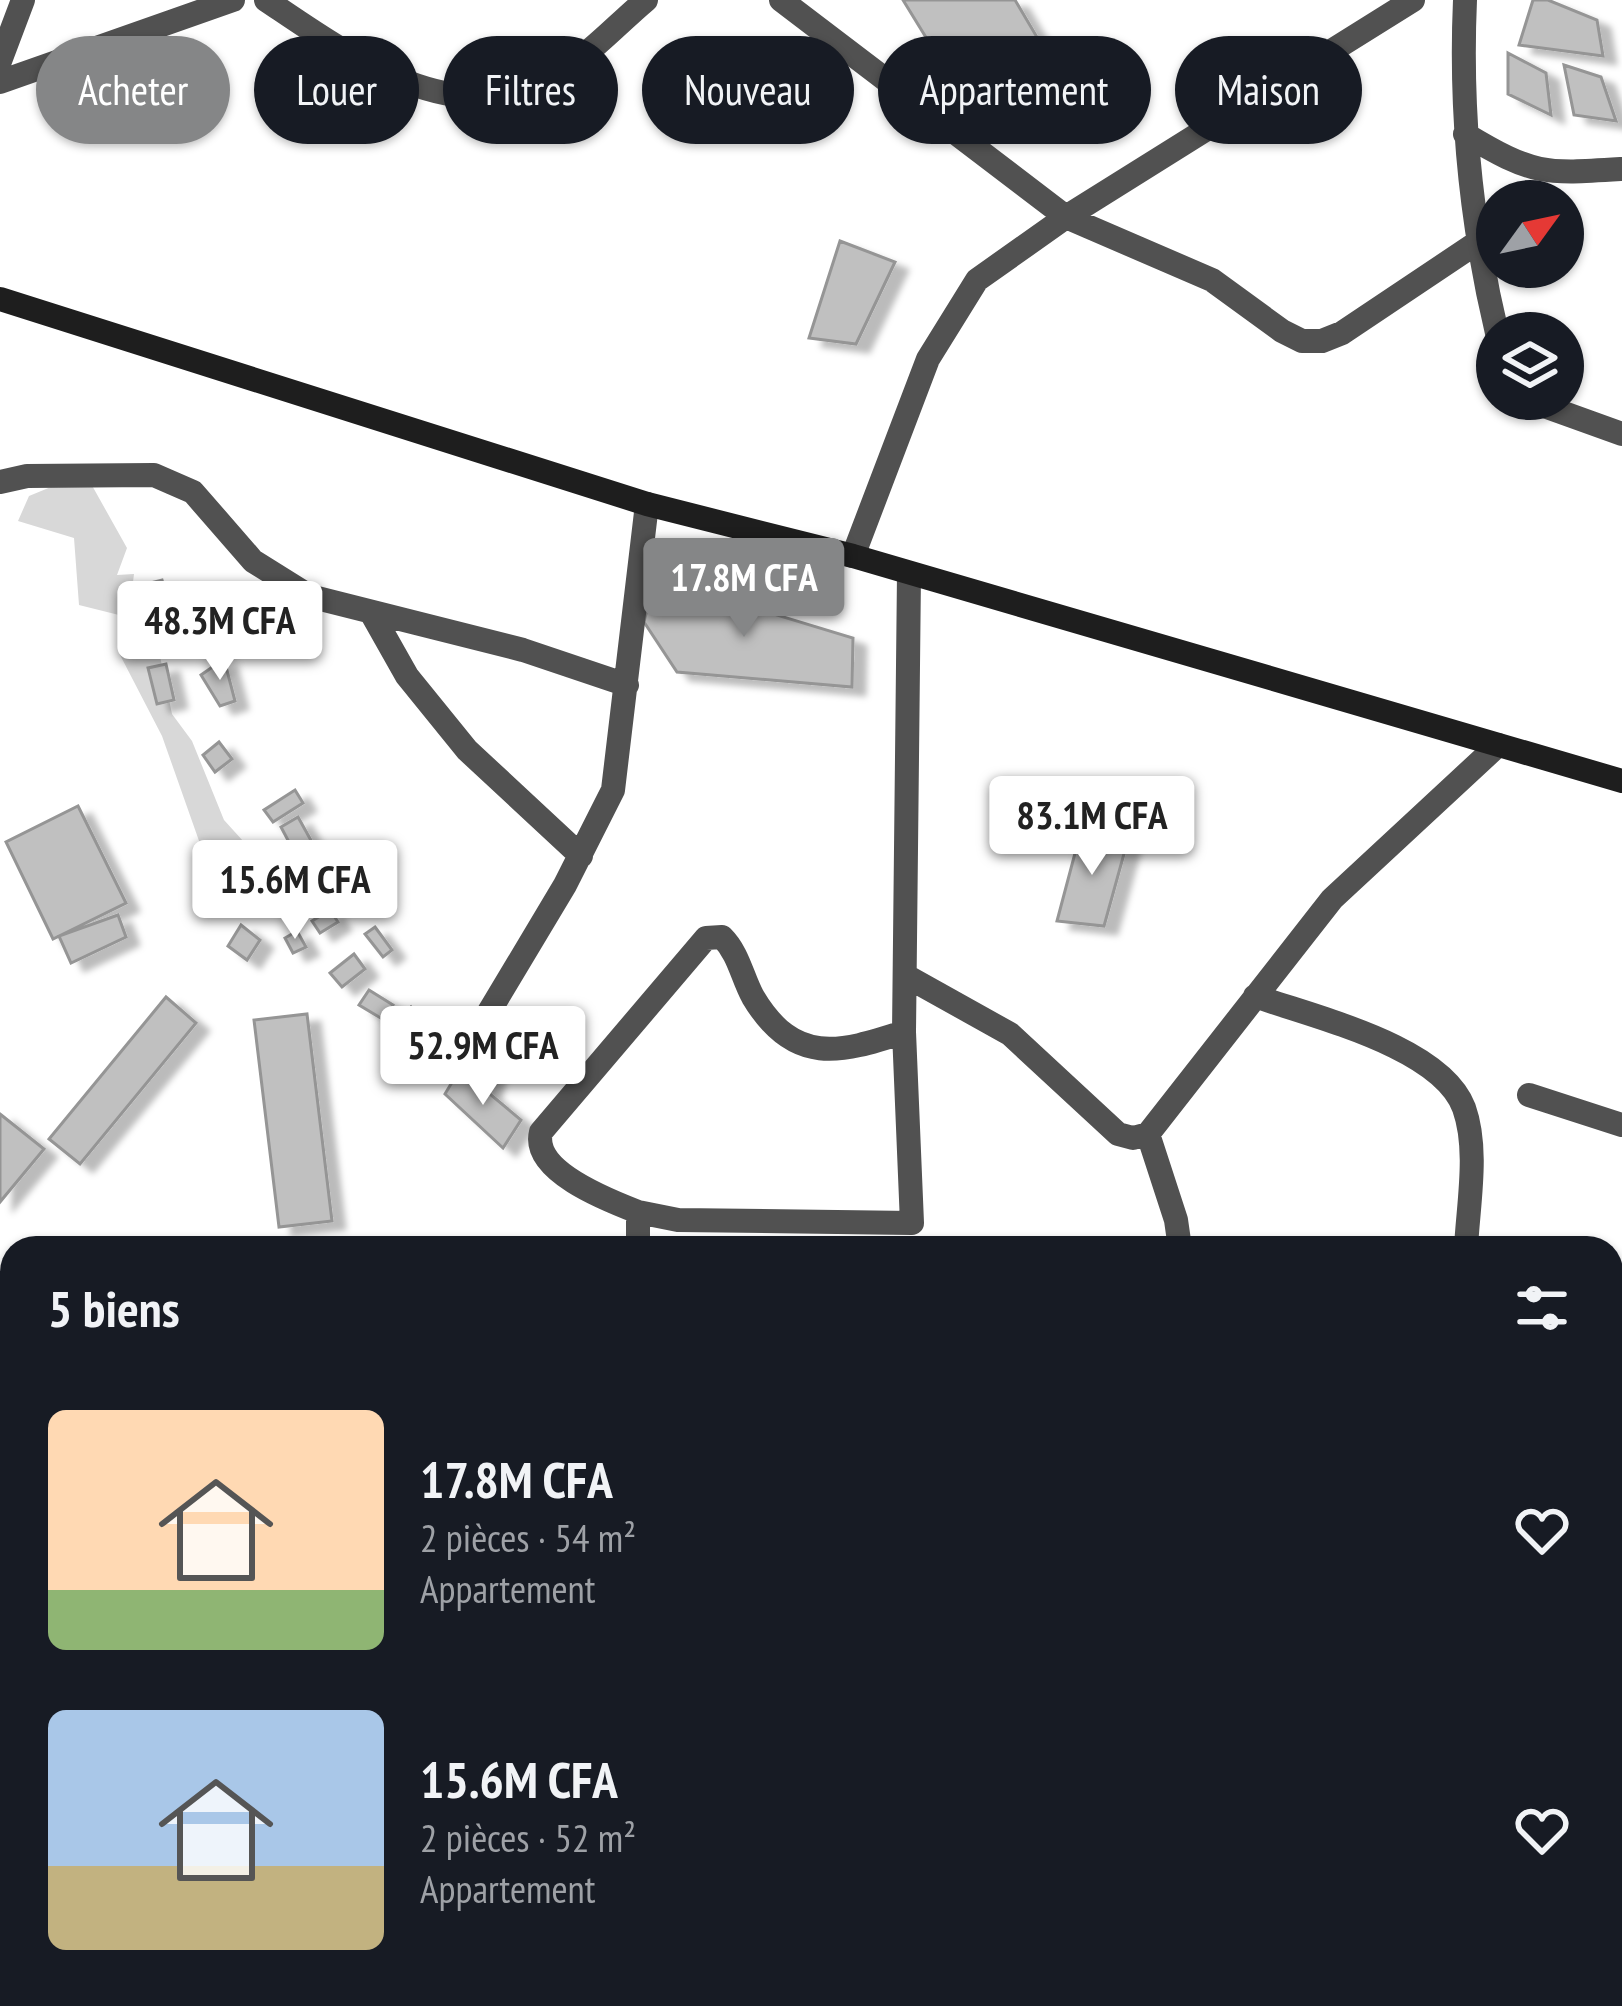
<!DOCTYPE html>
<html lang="fr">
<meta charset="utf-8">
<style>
:root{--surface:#171b24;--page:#242831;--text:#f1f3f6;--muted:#9ea1a6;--accent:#858687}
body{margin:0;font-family:"PT Sans Narrow",sans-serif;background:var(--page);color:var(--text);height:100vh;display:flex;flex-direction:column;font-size:45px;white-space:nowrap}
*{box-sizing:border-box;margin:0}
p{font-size:39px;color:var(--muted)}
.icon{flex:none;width:66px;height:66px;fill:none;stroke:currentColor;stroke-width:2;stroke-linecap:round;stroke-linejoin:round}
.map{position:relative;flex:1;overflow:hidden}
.side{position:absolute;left:0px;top:1236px;width:1623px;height:771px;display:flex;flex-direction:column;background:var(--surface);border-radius:36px 36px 0 0;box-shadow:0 3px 9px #0004}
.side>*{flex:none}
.guide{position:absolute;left:36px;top:36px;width:1551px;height:108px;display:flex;gap:24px}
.needle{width:78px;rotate:57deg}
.buttons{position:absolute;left:1476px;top:180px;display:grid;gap:24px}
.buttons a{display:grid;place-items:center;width:108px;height:108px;border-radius:50%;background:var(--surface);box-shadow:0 3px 9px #0004;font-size:60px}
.price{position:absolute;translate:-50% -102px;padding:0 27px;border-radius:12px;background:#fff;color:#222;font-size:39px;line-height:78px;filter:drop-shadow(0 3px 6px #0008)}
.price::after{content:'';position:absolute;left:50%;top:72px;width:36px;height:27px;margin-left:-18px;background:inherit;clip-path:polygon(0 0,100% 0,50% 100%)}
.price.on{background:var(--accent);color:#fff}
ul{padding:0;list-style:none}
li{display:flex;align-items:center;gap:36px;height:300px;padding:0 48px}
li span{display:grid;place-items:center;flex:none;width:336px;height:240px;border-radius:18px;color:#555}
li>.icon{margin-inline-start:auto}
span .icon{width:144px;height:144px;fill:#fffc;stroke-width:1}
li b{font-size:51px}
h2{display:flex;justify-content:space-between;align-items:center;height:144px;padding:0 48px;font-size:51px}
.pill{padding:0 42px;border-radius:54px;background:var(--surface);box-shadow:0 3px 9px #0004;font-size:42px;line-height:108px}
.pill.on{background:var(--accent);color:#fff}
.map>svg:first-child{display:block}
.green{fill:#d8d8d8}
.building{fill:#c0c0c0;stroke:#959595;stroke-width:3;filter:url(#shadow)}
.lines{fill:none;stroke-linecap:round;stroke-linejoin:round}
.street{stroke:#515151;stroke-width:24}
.secondary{stroke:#1e1e1e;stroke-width:24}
</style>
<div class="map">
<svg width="1622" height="2006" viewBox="0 0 1622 2006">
<defs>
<filter id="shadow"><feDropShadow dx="13" dy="8" stdDeviation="3" flood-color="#0004"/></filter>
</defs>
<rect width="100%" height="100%" fill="#fff"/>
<path class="green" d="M85 473 127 548 117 575 134 574 130 606 156 637 172 714 192 741 224 820 275 876 222 906 162 736 118 651 119 615 79 605 74 538 18 521 29 496Z"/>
<path class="building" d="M903 0H1015L1044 49 959 91Z
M1533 0H1548L1597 20 1603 56 1519 45Z
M1508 53 1546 73 1551 115 1508 94Z
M1564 65 1601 77 1616 121 1574 115Z
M840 241 895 262 856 344 809 338Z
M655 578 853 638 852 687 677 672 644 622Z
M162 580 176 631 156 637 142 585Z
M224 659 235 701 220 706 201 675Z
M166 664 174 700 157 704 148 668Z
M219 742 232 759 215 772 203 755Z
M295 790 303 803 273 822 264 810Z
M78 806 126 903 53 939 6 842Z
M298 817 318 853 300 863 281 827Z
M1083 823 1127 843 1104 926 1057 921Z
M332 872 351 895 339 904 320 881Z
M330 910 338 922 320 933 312 921Z
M118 915 126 937 71 963 59 936Z
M241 925 260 940 247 960 228 946Z
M375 927 392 950 383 957 365 934Z
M297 931 306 947 293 953 285 938Z
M354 954 365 969 342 987 330 973Z
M369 990 393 1005 384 1020 359 1005Z
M166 997 196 1023 80 1164 49 1139Z
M411 1007 428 1025 415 1037 398 1020Z
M307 1014 332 1221 279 1227 254 1020Z
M467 1053 494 1069 487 1093 460 1069Z
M460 1069 521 1120 503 1148 445 1094Z
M0 1114 44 1149 0 1202Z
M0 1545 12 1548V1587L0 1583Z
M0 1905 12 1907V1929L0 1927Z"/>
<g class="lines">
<path class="street" d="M266 0C342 51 449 131 545 81 583 62 614 27 646 0
M781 0 1066 217 1212 280 1282 331 1302 341H1322L1342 333 1481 240
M1465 0C1460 112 1471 224 1497 333
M0 61 23 0
M0 82 233 0
M1465 134C1533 175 1544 174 1622 169
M1525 399 1622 434
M0 482 27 476 154 475 193 492 253 561 309 596 523 650 627 685
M853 556 928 359 977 280 1066 217 1413 0
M372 614 407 676 467 750 581 856
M906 976 1010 1034 1118 1134 1133 1138 1148 1134 1332 899 1498 745
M1255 996C1313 1017 1441 1046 1464 1108 1479 1150 1468 1205 1466 1248
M489 1012 565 885 613 790 647 504
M1529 1095 1622 1125
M1148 1134 1176 1220 1180 1248
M638 1212 678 1220 912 1223 904 1032 909 574
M638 1248V1212C607 1200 531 1171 541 1132L706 938 722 937C739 954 742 977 753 997 794 1066 840 1053 904 1032
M1611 1451 1622 1448
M0 1611 12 1615
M1611 1782H1622
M0 1850 12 1834
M195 1995 196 2006
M1195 1995 1196 2006"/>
<path class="secondary" d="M0 299 647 504 853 556 1622 781"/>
</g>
</svg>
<div class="buttons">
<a><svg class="needle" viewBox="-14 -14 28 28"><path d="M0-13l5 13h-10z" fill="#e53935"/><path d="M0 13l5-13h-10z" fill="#9ea1a6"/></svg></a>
<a><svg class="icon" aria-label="layers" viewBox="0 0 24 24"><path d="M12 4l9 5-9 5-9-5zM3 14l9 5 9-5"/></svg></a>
</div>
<b class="price on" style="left:744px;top:640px">17.8M CFA</b>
<b class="price" style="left:220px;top:683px">48.3M CFA</b>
<b class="price" style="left:1092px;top:878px">83.1M CFA</b>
<b class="price" style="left:295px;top:942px">15.6M CFA</b>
<b class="price" style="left:483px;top:1108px">52.9M CFA</b>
<div class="guide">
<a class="pill on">Acheter</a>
<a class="pill">Louer</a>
<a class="pill">Filtres</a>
<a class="pill">Nouveau</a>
<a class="pill">Appartement</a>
<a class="pill">Maison</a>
</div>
<section class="side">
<h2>5 biens<svg class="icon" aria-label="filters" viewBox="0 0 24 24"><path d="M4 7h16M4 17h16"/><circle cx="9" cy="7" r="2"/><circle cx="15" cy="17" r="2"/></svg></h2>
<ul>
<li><span style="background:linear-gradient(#ffd9b3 75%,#8fb573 0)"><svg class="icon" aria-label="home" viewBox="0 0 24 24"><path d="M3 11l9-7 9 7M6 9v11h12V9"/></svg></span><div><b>17.8M CFA</b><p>2 pièces · 54 m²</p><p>Appartement</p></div><svg class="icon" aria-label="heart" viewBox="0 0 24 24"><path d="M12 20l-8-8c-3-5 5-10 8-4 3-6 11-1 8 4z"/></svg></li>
<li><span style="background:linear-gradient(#a9c7e8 65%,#c2b280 0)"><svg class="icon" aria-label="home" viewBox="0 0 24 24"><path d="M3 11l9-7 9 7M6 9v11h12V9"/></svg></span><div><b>15.6M CFA</b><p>2 pièces · 52 m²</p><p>Appartement</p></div><svg class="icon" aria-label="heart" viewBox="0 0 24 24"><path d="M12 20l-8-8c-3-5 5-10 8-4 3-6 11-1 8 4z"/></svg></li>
</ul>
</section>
</div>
